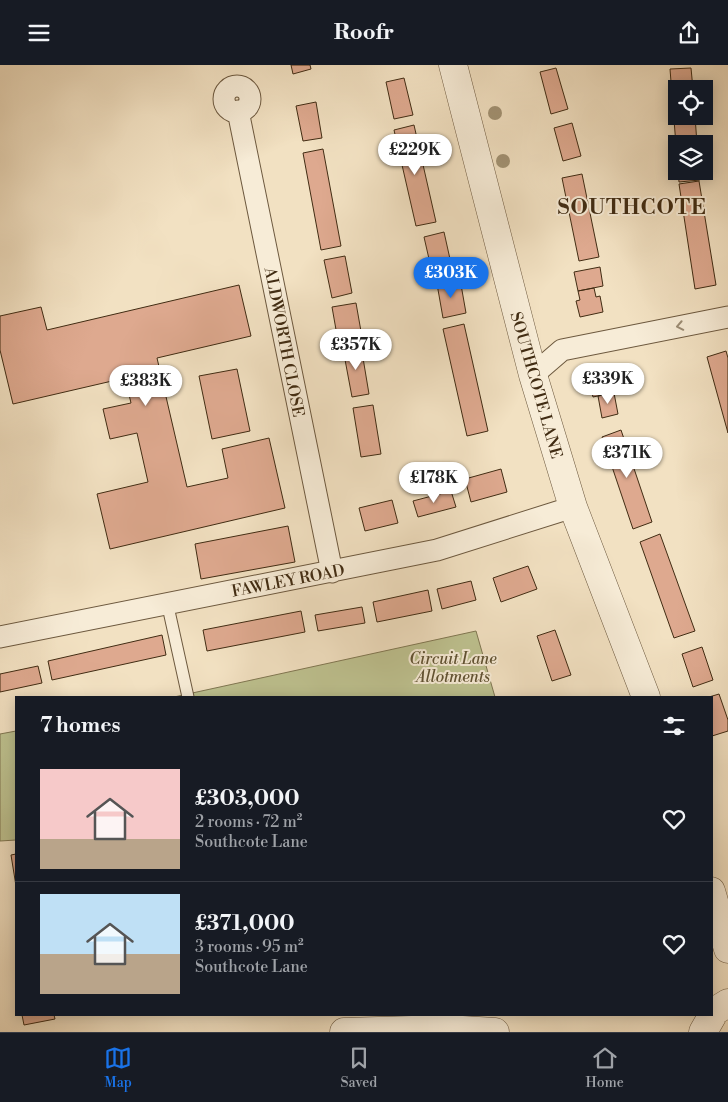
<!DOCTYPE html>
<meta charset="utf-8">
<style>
:root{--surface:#171b24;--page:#242831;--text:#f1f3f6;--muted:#9ea1a6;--line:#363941;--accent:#1a73e8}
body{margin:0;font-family:"Libre Bodoni",serif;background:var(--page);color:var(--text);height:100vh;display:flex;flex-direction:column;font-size:19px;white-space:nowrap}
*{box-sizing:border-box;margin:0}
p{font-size:16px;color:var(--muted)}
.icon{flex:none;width:28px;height:28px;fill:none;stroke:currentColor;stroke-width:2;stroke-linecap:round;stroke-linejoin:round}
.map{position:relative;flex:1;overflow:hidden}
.side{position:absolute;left:15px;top:631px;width:698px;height:320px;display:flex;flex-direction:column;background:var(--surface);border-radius:0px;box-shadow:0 2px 12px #0003}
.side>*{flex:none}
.buttons{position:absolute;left:668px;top:15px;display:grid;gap:10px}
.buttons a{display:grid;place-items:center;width:45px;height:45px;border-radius:0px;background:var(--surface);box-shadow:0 2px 12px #0003;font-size:25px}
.price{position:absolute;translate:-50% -42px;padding:0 11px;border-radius:18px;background:#fff;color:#222;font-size:16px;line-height:32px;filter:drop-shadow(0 1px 2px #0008)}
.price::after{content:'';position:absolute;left:50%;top:30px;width:15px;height:11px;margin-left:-8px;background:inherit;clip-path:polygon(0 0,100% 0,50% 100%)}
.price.active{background:var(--accent);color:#fff}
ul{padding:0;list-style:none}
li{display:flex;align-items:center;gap:15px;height:125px;padding:0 25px}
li+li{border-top:1px solid var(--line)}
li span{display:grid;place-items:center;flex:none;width:140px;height:100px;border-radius:0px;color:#555}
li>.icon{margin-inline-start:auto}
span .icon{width:60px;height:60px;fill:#fffc;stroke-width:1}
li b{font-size:21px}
h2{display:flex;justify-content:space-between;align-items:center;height:60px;padding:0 25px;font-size:21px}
header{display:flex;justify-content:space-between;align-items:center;height:65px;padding:0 25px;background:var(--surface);font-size:22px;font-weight:700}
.tab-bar{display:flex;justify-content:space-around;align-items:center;height:70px;border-top:1px solid var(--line);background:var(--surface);font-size:14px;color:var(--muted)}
.tab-bar a{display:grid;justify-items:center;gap:2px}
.tab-bar .active{color:var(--accent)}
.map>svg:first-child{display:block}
.green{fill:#bec290;stroke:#807752}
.building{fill:#dea98f;stroke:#412c13}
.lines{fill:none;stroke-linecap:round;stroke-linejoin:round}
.service-casing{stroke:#6d593f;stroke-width:13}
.minor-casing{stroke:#6d593f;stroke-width:23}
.tertiary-casing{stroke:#6d593f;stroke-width:29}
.service{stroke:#f7ecd7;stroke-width:11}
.minor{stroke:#f7ecd7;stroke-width:21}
.tertiary{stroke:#f7ecd7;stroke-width:28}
.tree{fill:#a29273}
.oneway{stroke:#9c8c75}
.labels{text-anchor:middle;stroke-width:4;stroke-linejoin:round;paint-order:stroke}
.street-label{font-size:16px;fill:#412c13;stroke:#f7ecd7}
.park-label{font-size:16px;font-style:italic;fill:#605232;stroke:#f7ecd7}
.district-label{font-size:21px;font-weight:bold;letter-spacing:1px;fill:#412c13;stroke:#f7ecd7}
</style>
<header><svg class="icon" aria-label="menu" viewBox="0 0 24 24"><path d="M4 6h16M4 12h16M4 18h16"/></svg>Roofr<svg class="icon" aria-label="share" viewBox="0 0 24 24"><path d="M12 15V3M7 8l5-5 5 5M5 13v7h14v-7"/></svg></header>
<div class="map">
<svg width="728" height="967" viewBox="0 0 728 967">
<rect width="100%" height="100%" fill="#f2e1c2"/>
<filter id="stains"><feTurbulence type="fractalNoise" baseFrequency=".004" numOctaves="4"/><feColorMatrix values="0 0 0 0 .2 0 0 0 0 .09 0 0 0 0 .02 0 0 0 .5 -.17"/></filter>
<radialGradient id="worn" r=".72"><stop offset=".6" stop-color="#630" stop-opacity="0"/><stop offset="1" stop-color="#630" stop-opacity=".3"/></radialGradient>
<path class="green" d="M476 566 495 632H174Z
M16 666V775L0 776V669Z"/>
<path class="building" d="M291 0H310L311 4 293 9Z
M556 3 568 44 551 49 540 7Z
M691 3 693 24H676V51H695L697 79 676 80 670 4Z
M404 13 413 50 394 54 386 17Z
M316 37 322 73 303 76 296 41Z
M572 58 581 91 563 96 554 63Z
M414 60 436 157 416 161 394 65Z
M323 84 341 181 321 185 303 88Z
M678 106H699L700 115 679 117Z
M582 109 599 192 579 196 562 113Z
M699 116 716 220 695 224 679 119Z
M444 167 452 203 432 207 424 172Z
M345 191 352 228 332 233 324 195Z
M600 202 603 221 578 226 574 207Z
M460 214 466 248 443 253 437 219Z
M239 220 251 271 157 293 187 422 228 413 222 384 269 373 285 443 110 484 97 429 148 417 137 368 110 374 103 344 131 338 125 313 13 339 0 285V251L41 242 47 265Z
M594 223 596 232 600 231 603 247 580 252 576 236 580 235 578 226Z
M356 238 362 272 338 276 332 242Z
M464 259 488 366 467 371 443 264Z
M361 281 369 329 352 332 343 284Z
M726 286 728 293V368L707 292Z
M237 304 250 366 212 374 199 311Z
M613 312 616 327 593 332 589 317Z
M614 328 618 349 602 353 598 331Z
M373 340 381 389 361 392 353 343Z
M621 365 652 457 633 464 602 372Z
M501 404 507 427 471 437 465 414Z
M451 426 456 442 418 452 413 436Z
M392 435 398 458 365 466 359 443Z
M288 461 295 497 201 514 195 479Z
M660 469 695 566 674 573 640 477Z
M528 501 537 524 501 537 493 513Z
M471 516 476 535 442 544 437 524Z
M428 525 432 546 377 557 373 537Z
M362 542 365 558 318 566 315 550Z
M301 546 305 567 207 586 203 565Z
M555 565 571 610 552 616 537 571Z
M162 570 166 590 52 615 48 596Z
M702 582 713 615 693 622 682 589Z
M38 601 42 618 0 627V609Z
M719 629 728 655V666L712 671 711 632H709Z
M16 789V821L11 790Z
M22 950H54L55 954 24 960Z"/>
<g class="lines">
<defs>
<path id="service" d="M167 537 188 632"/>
<path id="minor" d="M224 34a13 13 0 1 1 26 0a13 13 0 1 1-26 0Z
M238 46 332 507
M533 310 562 285 728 252
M0 572 437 485 573 442"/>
<path id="tertiary" d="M453 0 533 310 573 442 646 632
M711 826 728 884
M344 967 446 964 495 967
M703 967 715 946 728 938"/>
</defs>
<use href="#service" class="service-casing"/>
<use href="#minor" class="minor-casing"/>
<use href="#tertiary" class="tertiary-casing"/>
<use href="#service" class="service"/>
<use href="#minor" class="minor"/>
<use href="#tertiary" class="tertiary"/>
</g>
<g class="tree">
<circle cx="495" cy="48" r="7"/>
<circle cx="503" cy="96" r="7"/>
</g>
<defs><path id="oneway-chevron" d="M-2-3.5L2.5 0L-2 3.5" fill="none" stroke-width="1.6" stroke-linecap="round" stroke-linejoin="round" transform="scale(1.25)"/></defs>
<use class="oneway" href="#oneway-chevron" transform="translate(680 261) rotate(169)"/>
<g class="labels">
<g class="street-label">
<text transform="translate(285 277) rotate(79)" y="6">ALDWORTH CLOSE</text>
<text transform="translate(537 320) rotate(74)" y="6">SOUTHCOTE LANE</text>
<text transform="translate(288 515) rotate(-11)" y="6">FAWLEY ROAD</text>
</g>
<g class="park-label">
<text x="453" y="599">Circuit Lane<tspan x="453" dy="18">Allotments</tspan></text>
</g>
<g class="district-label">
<text x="632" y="149">SOUTHCOTE</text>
</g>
</g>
<rect width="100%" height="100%" filter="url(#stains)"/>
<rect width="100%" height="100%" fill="url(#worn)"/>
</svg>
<div class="buttons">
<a><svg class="icon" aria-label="locate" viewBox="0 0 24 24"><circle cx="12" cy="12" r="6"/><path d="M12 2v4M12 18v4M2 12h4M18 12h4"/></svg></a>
<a><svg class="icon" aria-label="layers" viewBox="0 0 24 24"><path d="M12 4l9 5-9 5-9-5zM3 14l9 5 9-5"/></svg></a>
</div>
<b class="price" style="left:415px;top:111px">£229K</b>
<b class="price active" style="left:451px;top:234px">£303K</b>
<b class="price" style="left:356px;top:306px">£357K</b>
<b class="price" style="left:608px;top:340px">£339K</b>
<b class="price" style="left:146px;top:342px">£383K</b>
<b class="price" style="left:627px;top:414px">£371K</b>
<b class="price" style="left:434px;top:439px">£178K</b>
<section class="side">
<h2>7 homes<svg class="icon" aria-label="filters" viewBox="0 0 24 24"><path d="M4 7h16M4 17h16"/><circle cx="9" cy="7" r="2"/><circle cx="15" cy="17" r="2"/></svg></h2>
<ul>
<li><span style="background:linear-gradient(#f6c9c9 70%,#b9a48a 0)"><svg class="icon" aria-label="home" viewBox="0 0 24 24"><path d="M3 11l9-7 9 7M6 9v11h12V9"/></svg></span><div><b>£303,000</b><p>2 rooms · 72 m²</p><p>Southcote Lane</p></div><svg class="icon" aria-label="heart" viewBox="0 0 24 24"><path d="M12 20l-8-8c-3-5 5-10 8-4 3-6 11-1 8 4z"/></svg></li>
<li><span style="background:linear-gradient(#bfe0f5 60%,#b9a48a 0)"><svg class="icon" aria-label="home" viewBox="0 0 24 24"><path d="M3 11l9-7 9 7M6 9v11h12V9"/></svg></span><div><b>£371,000</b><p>3 rooms · 95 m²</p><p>Southcote Lane</p></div><svg class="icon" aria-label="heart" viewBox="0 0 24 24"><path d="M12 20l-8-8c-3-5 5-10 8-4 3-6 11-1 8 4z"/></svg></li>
</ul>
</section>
</div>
<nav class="tab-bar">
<a class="active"><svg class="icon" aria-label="map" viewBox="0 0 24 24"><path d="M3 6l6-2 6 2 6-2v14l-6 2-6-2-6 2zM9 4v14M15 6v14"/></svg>Map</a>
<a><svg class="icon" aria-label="saved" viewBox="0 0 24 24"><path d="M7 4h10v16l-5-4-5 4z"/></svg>Saved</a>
<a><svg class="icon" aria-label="home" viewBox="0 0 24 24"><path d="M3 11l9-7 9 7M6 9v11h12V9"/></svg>Home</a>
</nav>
